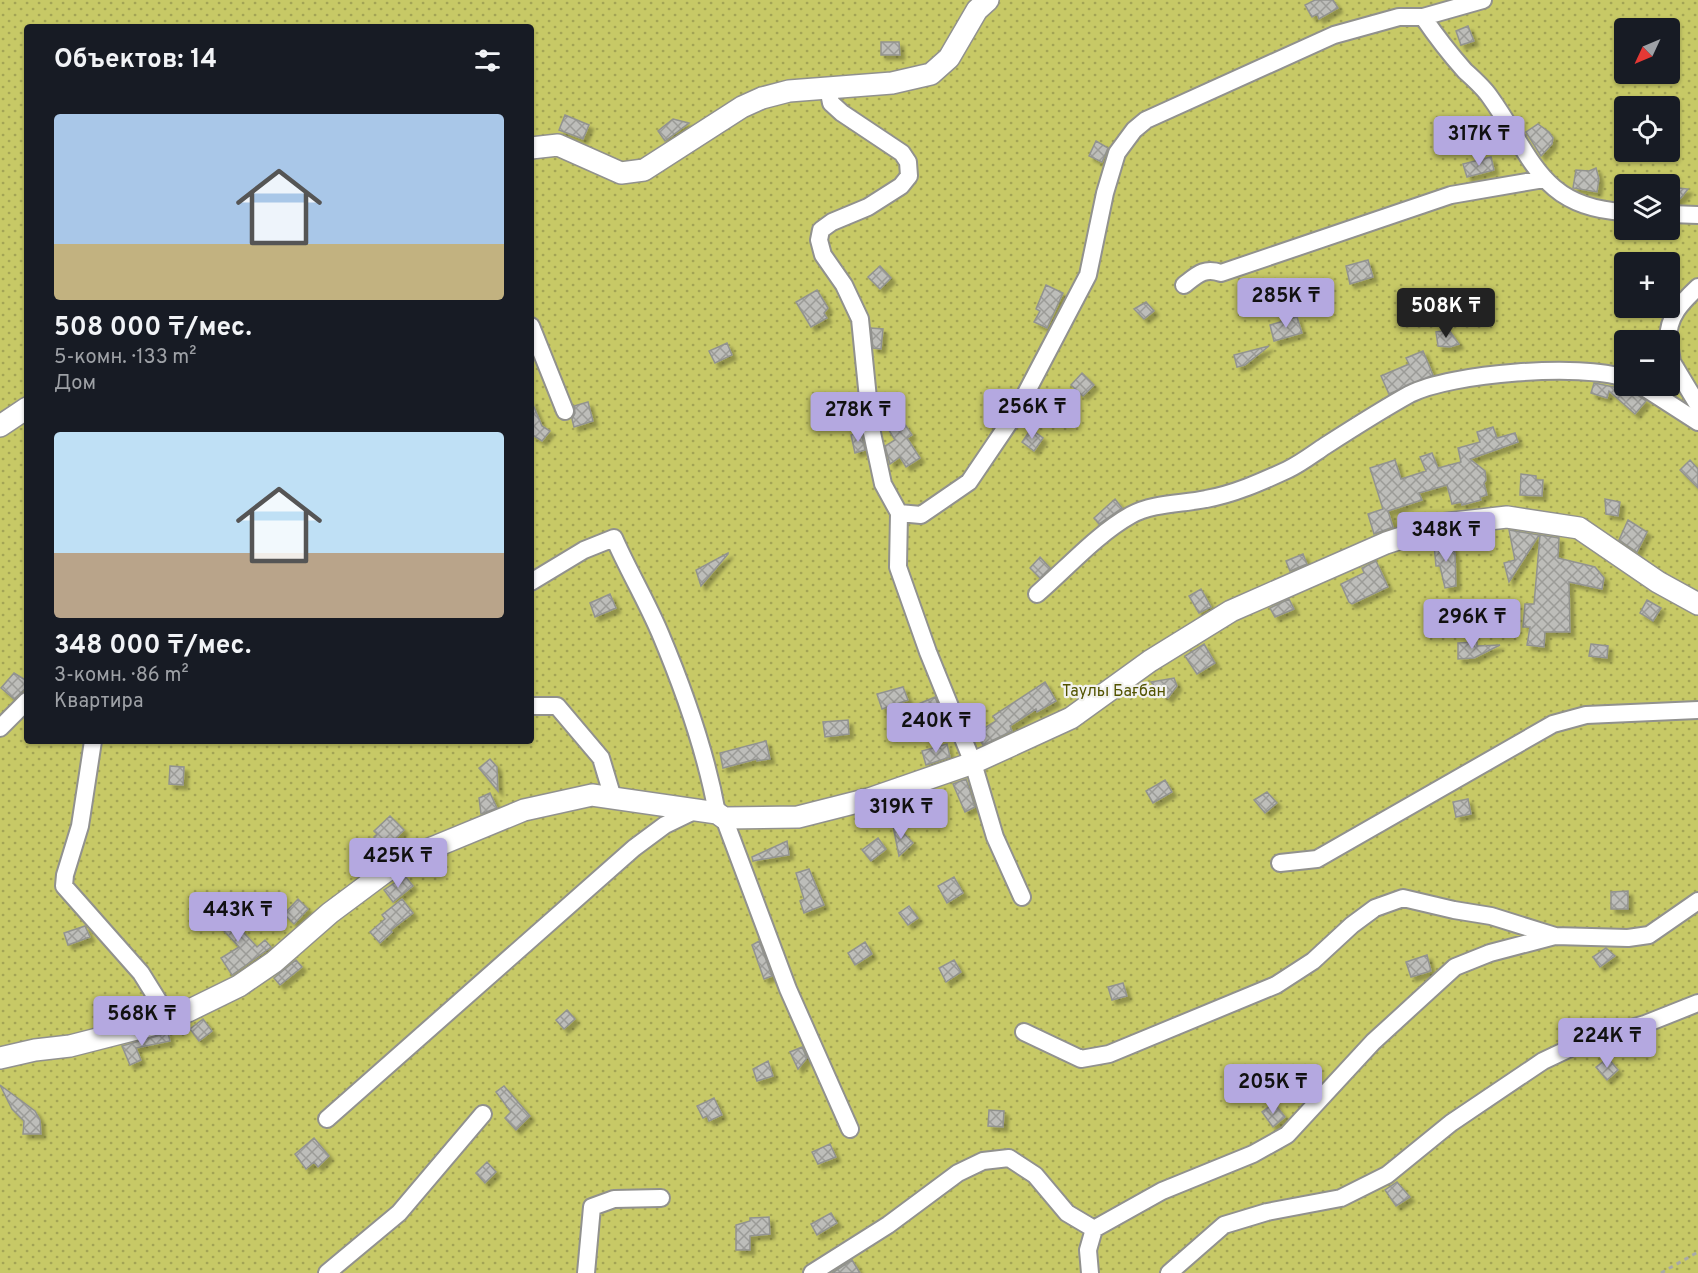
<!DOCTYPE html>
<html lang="ru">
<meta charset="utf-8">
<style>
:root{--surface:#171b24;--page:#242831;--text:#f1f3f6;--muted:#9ea1a6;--accent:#b4a8e0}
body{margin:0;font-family:Overpass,sans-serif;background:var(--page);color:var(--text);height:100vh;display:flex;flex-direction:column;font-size:22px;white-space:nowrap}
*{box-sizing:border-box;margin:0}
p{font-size:20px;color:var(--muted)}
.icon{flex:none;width:33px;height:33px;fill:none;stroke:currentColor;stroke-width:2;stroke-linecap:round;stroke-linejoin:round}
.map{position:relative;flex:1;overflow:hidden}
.side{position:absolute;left:24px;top:24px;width:510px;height:720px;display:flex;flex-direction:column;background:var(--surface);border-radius:6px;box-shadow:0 2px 4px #0004}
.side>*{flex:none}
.needle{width:39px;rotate:226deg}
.buttons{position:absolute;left:1614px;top:18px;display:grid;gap:12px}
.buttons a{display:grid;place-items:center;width:66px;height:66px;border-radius:6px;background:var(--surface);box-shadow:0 2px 4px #0004;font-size:30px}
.price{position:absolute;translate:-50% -51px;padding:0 14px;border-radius:6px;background:var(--accent);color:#111;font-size:20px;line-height:39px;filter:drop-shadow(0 2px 3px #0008)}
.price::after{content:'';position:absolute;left:50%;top:36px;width:18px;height:14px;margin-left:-9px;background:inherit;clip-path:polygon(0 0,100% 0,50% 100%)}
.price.selected{background:#222;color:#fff}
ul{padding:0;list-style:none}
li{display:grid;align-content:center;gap:12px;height:318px;padding:0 30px}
li span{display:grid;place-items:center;height:186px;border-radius:6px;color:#555}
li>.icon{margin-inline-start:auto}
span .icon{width:108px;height:108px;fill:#fffc;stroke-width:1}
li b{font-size:26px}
h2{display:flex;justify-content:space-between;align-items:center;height:72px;padding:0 30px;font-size:26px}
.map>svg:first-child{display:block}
.green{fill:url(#green-dots);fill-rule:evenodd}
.building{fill:url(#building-cross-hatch);stroke:#92938f;stroke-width:1.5;filter:url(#shadow)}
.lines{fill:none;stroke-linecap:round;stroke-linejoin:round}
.minor-casing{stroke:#91918e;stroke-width:20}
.tertiary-casing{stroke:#91918e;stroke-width:24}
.path{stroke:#a9a9a6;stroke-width:3;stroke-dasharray:4.5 4.5;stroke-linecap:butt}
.minor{stroke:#fff;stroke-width:16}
.tertiary{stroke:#fff;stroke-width:21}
.labels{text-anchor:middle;stroke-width:4.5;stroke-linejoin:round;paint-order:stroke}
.park-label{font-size:16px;fill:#525300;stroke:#f2f2ee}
</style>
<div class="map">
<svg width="1698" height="1273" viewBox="0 0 1698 1273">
<defs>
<pattern id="green-dots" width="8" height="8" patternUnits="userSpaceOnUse" patternTransform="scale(1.5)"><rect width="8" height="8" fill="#c7c966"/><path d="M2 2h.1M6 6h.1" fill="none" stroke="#a3a455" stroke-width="1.8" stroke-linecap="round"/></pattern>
<pattern id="building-cross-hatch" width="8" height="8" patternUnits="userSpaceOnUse" patternTransform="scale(1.5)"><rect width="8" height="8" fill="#bdbdb9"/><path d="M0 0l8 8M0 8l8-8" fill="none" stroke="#9b9b97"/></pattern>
<filter id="shadow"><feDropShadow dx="4.5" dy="4.5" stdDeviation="1.5" flood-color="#0004"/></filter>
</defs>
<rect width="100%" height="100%" fill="#f2f2ee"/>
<path class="green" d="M0 0H1698V1273H0ZM27 27H531V741H27ZM1624 28H1670V74H1624ZM1624 106H1670V152H1624ZM1624 184H1670V230H1624ZM1624 262H1670V308H1624ZM1624 340H1670V386H1624Z"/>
<path class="building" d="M1315 0H1333L1338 8 1319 19 1317 14 1312 17 1305 5Z
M1468 26 1474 41 1461 45 1456 31Z
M881 42H899L900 55H881Z
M565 115 589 125 583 139 559 130Z
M673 119 689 123 665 141 658 131Z
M1538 124 1549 132 1553 138 1552 144 1541 156 1526 132Z
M1096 141 1108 148 1102 162 1089 156Z
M1491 157 1494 170 1467 177 1463 164Z
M1596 168 1599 179 1597 192 1573 188 1576 170 1589 171Z
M1670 187 1688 189 1681 198 1670 204Z
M1368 260 1373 277 1350 284 1346 266Z
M880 266 891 278 880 289 868 277Z
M1046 285 1063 293 1047 328 1034 322 1040 311 1036 309Z
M817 290 828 308 824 313 827 318 811 327 796 302Z
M1146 302 1154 311 1144 319 1134 309Z
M1297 317 1302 333 1274 341 1270 325Z
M871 328 883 329 881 349 873 348Z
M1449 330 1459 344 1450 347 1438 346 1436 332Z
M727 343 732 355 715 363 709 351Z
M1269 346 1245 365 1237 367 1234 355Z
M1423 351 1433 375 1389 394 1381 376 1409 364 1406 358Z
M1082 373 1094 385 1083 396 1071 385Z
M1594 383 1628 390 1632 386 1636 394 1646 401 1635 414 1609 391 1607 398 1591 393Z
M531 400 542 426 550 431 542 441 531 434Z
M588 402 593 421 574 427 572 419 575 413 574 406Z
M904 423 912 435 907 438 920 458 906 467 900 457 890 464 885 446 895 440 887 427Z
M1493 427 1497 438 1515 433 1518 442 1470 459 1485 471 1486 480 1484 483 1487 495 1480 497 1481 500 1462 505 1461 502 1452 504 1447 485 1419 493 1422 500 1388 511 1393 527 1374 534 1368 514 1383 509 1370 468 1395 460 1401 479 1426 471 1420 457 1432 453 1438 468 1461 462 1458 448 1480 442 1477 432Z
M1031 429 1043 438 1034 451 1022 442Z
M861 433 865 450 855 453 851 435Z
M1690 460 1698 469V488L1680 470Z
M1521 474 1536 476V480H1543L1542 496 1520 495Z
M1115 499 1122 508 1099 524 1094 518Z
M1605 499 1620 502 1618 516 1606 514Z
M1628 520 1647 532 1637 552 1619 540Z
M1509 530 1539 535 1509 582 1504 563 1515 560Z
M1540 535 1559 538 1558 558 1595 567 1604 578 1602 589 1569 582 1570 632H1545L1544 647 1527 645 1530 627H1523L1525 604H1534Z
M1450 543 1455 553 1456 586 1445 588 1440 566H1436L1434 545Z
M728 553V554L701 586 696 570Z
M1303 554 1307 564 1290 571 1286 561Z
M1040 557 1050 568 1040 578 1030 568Z
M1376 561 1388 587 1352 604 1349 602 1341 584 1364 573 1362 568Z
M1201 589 1211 607 1199 613 1189 596Z
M610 594 616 608 595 617 590 603Z
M1289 599 1294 609 1275 617 1270 608Z
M1647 600 1661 608 1653 621 1640 613Z
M1477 642V646L1500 645 1474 658 1458 659V643Z
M1204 644 1215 663 1197 674 1185 656Z
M1591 644 1608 646 1607 658 1589 656Z
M14 673 27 681V687L14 699 1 688Z
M1174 678 1177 686 1168 698 1159 692 1151 682Z
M1045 682 1056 701 1037 712 1036 709 1010 726 1012 731 983 745 976 733 996 721 993 716Z
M903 687 908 700 882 709 877 694Z
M935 697 945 722 934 727 928 715 922 718 916 705Z
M848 720 849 734 825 737 823 722Z
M766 741 770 759 757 761V759L723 768 720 753Z
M947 744 950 757 926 765 922 751Z
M490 759 497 767 498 791 479 768Z
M170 766 184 767 183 785 169 784Z
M966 779 975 807 965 812 953 784Z
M1165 780 1172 792 1153 803 1146 791Z
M1267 792 1277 803 1265 813 1254 800Z
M490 793 497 808 481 814 479 798Z
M1468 799 1471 814 1456 817 1453 802Z
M390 816 404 830 389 845 386 842 382 846 374 837 377 834 374 831Z
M892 821 913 843 899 856Z
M878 838 886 849 871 861 862 850Z
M787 841 789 855 753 861 752 857Z
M809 869 824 905 804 913 800 901 804 899 796 873Z
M405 876 413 886 393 902 384 890Z
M954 877 963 893 947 903 938 886Z
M1628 891V909H1611V892Z
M298 899 308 909 294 924 284 914Z
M402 899 413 913 391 930 392 932 380 943 370 932 385 919 382 915Z
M227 906 236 916 232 920 257 947 265 940 271 947 232 975 221 958 239 947 213 919Z
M909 906 918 918 908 925 899 913Z
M85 926 90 937 68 945 64 933Z
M759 941 772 976 764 979 752 945Z
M865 942 872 954 855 965 848 953Z
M1606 948 1615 956 1600 967 1593 957Z
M1427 955 1431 971 1411 977 1406 962Z
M296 960 302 967 280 985 274 978Z
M954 960 961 972 946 982 939 968Z
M1123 983 1127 996 1112 1000 1108 987Z
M567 1010 575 1019 564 1029 556 1020Z
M203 1019 212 1031 199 1041 190 1029Z
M168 1033 170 1041 136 1048 141 1060 130 1065 122 1046Z
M802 1047 807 1058 798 1069 790 1052Z
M1608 1058 1618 1070 1607 1080 1596 1067Z
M768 1061 773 1076 757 1081 753 1069Z
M0 1085 35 1111 40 1120 41 1134H23L24 1121 12 1109Z
M504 1086 530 1116 516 1130 505 1118 511 1112 496 1092Z
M714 1098 722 1115 709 1121 707 1116 703 1118 697 1106Z
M1274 1103 1285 1117 1273 1127 1262 1112Z
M989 1110 1004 1111 1003 1127 988 1126Z
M314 1138 329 1156 318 1167 314 1162 306 1169 295 1154Z
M830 1144 836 1157 818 1164 812 1152Z
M487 1162 496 1172 485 1183 476 1173Z
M1397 1182 1410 1197 1396 1206 1385 1190Z
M831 1213 837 1223 817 1235 811 1224Z
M769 1217 770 1234 750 1236V1250H736V1225L750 1221V1218Z
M852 1260 860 1273H832Z"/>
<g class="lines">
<defs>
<path id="minor" d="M1423 17C1436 36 1449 53 1465 71 1474 79 1484 88 1490 97 1532 155 1540 208 1624 212
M828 88 831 103 842 113 902 153 908 162 909 176 901 186 868 207 832 222 821 230 819 240 823 255 844 285 860 319 871 428 883 484 899 513 921 515 969 482 1015 414 1088 275 1105 193 1117 153 1134 130 1146 120 1334 35 1399 17H1423L1483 0
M1670 214 1698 215
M1184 285C1197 275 1204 267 1221 273L1451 195 1544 179
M531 326 565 411
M1668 340C1668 316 1681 303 1698 287
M1670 349 1672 362 1698 405
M1642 386 1698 422
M899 513 898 567 928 652 973 763 995 837 1022 897
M531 582 584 550 614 538C628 570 646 600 660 633 684 690 706 752 717 813
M1037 594C1067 568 1097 534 1131 515 1153 503 1182 504 1206 499 1234 494 1261 482 1287 470 1300 464 1313 454 1325 446 1353 428 1381 410 1410 394 1451 373 1582 363 1624 378
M531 706H557L601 758 613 798
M0 728 27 701
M93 741 80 826 65 875 64 886 141 973 169 1018
M724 818 788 989 850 1129
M1280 863 1317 859 1553 724 1586 715 1698 710
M1024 1032 1081 1059 1109 1054 1276 985 1313 961 1352 925 1375 908 1403 898 1454 910 1491 916 1555 936
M327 1119 634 848 665 825 698 809
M1094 1229 1162 1191 1253 1154 1287 1135 1373 1042 1455 967 1490 953 1555 936 1628 938 1649 935 1698 901
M327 1273 399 1213 483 1114
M586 1273 592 1207 614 1199 661 1198
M812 1273 888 1225 958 1173 983 1161 1009 1158 1035 1175 1067 1213 1094 1229 1088 1250 1090 1273
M1169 1273 1224 1225 1267 1212 1341 1198 1387 1175 1451 1123 1543 1061 1581 1043 1645 1024 1698 1003"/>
<path id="tertiary" d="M531 148 558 145 621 173 644 170 742 107 762 98 789 91 892 83 931 74 949 58 977 10 988 0
M0 426 27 408
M0 1058 35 1050 70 1046 152 1025 188 1011 239 986 274 962 330 913 385 872 422 852 524 810 592 795 717 813 724 818 798 817 869 799 973 763 1071 718 1150 661 1231 611 1386 543 1444 524 1507 517 1579 528 1658 582 1698 604"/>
</defs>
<use href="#minor" class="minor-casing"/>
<use href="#tertiary" class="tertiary-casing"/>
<path class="path" d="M1661 1273 1698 1252"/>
<use href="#minor" class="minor"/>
<use href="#tertiary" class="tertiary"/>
</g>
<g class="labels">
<g class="park-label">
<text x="1114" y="696">Таулы Бағбан</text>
</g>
</g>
</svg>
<div class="buttons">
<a><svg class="needle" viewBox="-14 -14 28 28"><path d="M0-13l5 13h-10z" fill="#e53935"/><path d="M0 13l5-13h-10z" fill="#9ea1a6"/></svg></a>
<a><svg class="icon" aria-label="locate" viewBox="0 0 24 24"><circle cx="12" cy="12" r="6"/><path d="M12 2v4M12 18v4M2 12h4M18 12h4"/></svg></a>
<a><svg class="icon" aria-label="layers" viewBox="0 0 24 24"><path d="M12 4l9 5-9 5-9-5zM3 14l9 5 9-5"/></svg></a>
<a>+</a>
<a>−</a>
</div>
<b class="price" style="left:1479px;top:167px">317K ₸</b>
<b class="price" style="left:1286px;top:329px">285K ₸</b>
<b class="price selected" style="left:1446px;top:339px">508K ₸</b>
<b class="price" style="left:1032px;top:440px">256K ₸</b>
<b class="price" style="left:858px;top:443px">278K ₸</b>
<b class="price" style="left:1446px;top:563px">348K ₸</b>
<b class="price" style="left:1472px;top:650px">296K ₸</b>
<b class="price" style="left:936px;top:754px">240K ₸</b>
<b class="price" style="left:901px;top:840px">319K ₸</b>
<b class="price" style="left:398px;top:889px">425K ₸</b>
<b class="price" style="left:238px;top:943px">443K ₸</b>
<b class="price" style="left:142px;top:1047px">568K ₸</b>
<b class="price" style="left:1607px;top:1069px">224K ₸</b>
<b class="price" style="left:1273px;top:1115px">205K ₸</b>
<section class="side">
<h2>Объектов: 14<svg class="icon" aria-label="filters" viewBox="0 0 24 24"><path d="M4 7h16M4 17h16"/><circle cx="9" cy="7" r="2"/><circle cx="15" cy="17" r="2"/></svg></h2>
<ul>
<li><span style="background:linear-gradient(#a9c7e8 70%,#c2b280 0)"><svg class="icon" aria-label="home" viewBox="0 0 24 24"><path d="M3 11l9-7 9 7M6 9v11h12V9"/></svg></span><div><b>508 000 ₸/мес.</b><p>5-комн. · 133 m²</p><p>Дом</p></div></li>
<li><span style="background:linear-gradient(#bfe0f5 65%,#b9a48a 0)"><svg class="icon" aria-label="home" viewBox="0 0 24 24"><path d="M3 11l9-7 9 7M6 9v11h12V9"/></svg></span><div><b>348 000 ₸/мес.</b><p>3-комн. · 86 m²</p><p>Квартира</p></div></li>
</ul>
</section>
</div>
